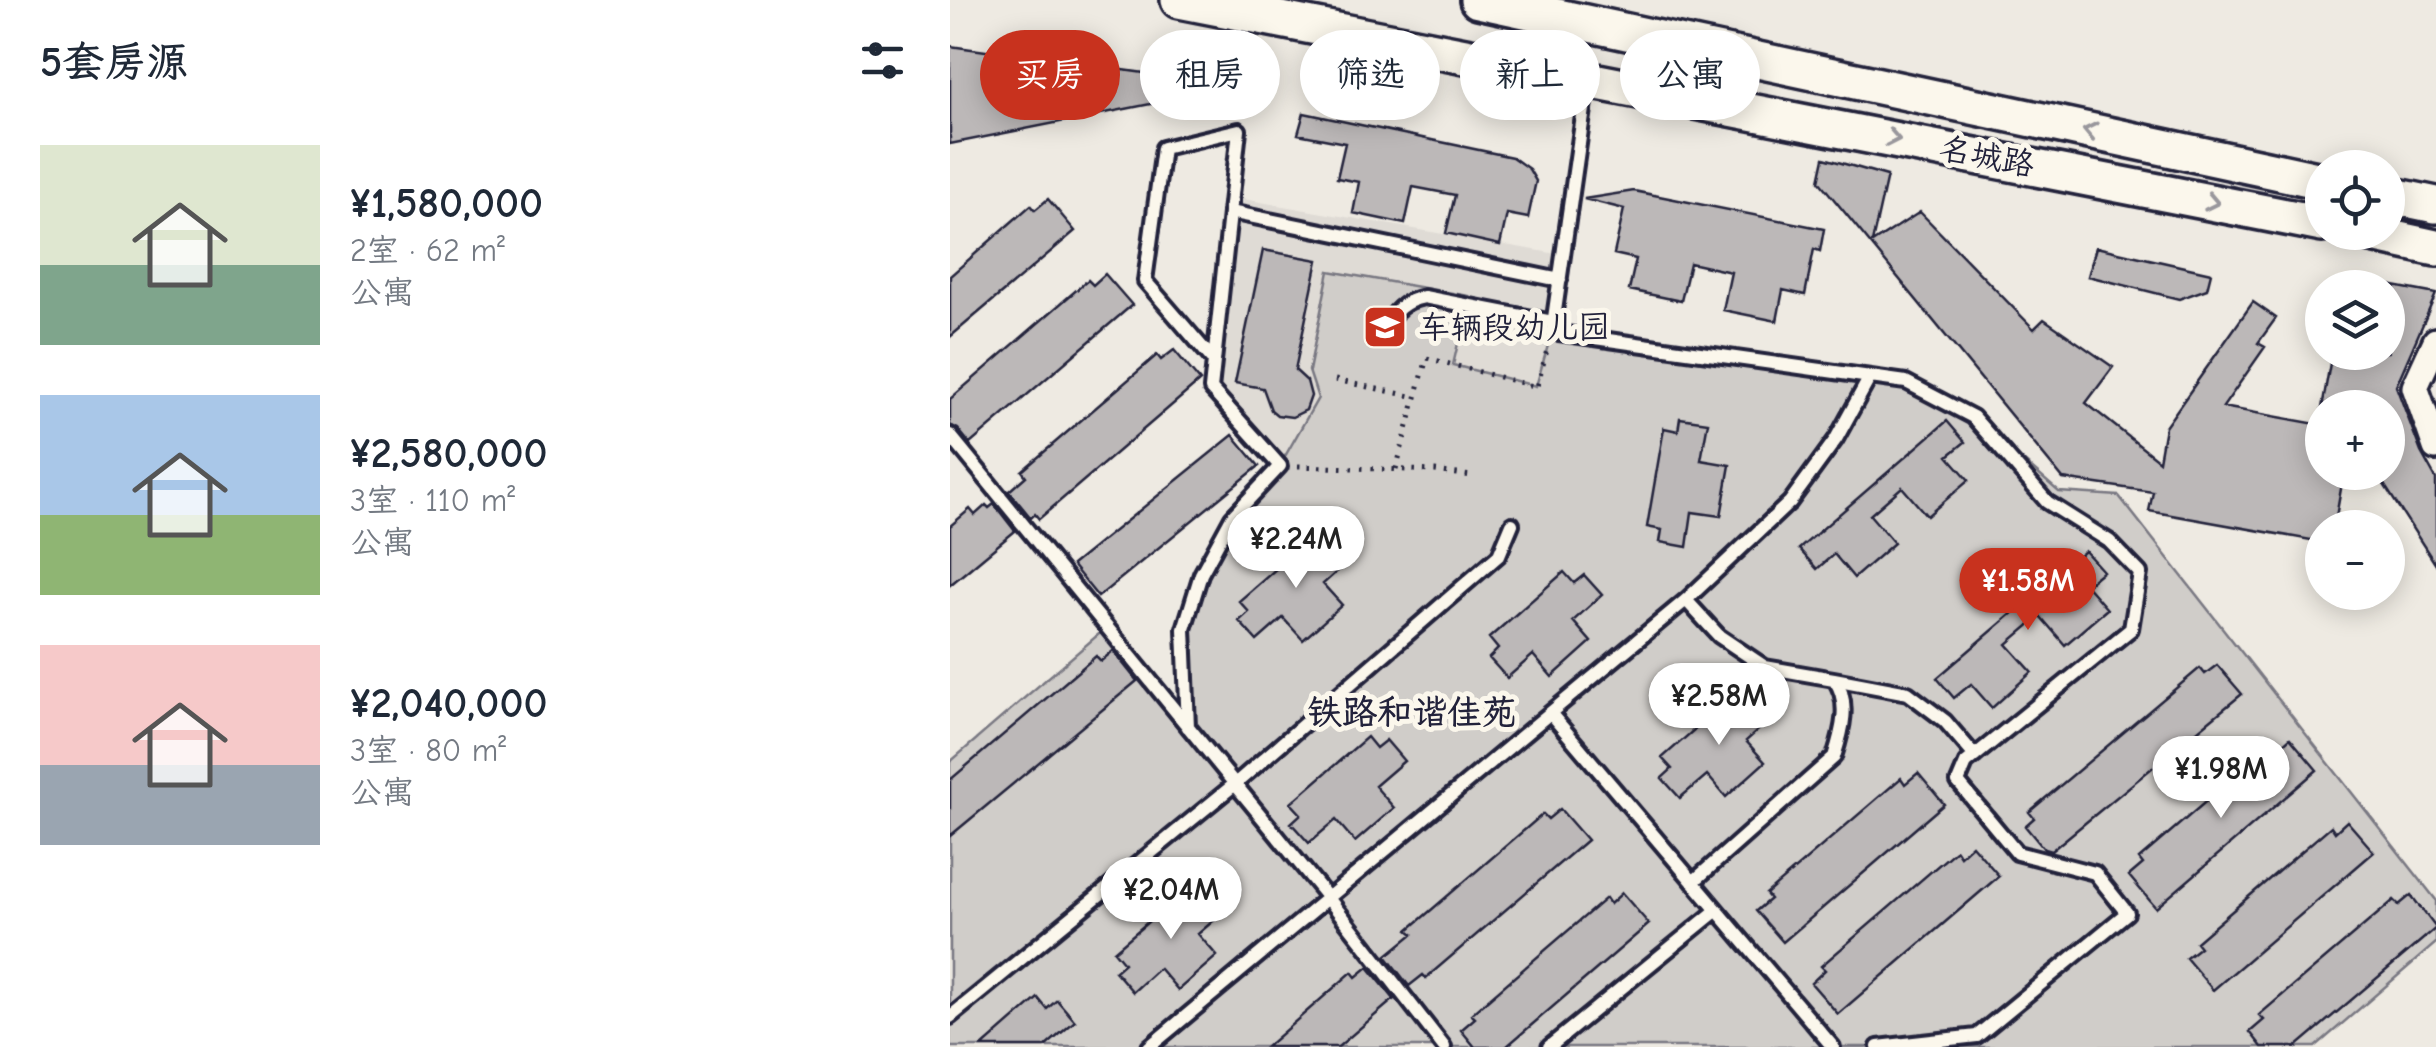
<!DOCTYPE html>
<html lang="zh">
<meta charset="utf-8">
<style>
:root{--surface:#fff;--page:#f2f2f3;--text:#1f2937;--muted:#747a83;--accent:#c8321e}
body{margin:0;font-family:"Comic Neue","LXGW WenKai TC",sans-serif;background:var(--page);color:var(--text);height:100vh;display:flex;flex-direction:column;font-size:38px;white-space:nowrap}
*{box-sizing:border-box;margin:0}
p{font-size:32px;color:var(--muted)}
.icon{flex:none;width:55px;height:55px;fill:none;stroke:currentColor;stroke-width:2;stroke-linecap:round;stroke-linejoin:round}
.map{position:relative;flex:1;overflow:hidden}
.details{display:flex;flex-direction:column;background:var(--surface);width:950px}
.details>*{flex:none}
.top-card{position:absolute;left:30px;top:30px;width:950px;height:90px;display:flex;gap:20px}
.buttons{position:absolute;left:1355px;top:150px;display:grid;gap:20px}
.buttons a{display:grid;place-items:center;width:100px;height:100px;border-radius:50%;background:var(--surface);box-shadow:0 5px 25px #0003;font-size:50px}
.price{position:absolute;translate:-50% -85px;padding:0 22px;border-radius:35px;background:#fff;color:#222;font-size:32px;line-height:65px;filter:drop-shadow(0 2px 5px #0008)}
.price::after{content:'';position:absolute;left:50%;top:60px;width:30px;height:22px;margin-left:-15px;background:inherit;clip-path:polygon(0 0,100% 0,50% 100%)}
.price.active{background:var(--accent);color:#fff}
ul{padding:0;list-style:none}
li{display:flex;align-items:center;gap:30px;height:250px;padding:0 40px}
li span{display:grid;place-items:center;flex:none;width:280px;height:200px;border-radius:0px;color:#555}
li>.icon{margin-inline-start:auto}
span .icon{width:120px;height:120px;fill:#fffc;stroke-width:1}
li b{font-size:42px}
h2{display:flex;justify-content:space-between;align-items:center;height:120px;padding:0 40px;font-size:42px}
.chip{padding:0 35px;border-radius:45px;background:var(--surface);box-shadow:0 5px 25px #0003;font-size:35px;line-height:90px}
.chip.active{background:var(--accent);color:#fff}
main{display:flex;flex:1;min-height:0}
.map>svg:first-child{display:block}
.built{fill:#dfdbd5}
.green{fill:#d0cdc9;stroke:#797882;stroke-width:2.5}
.building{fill:#bcb8b8;stroke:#22223b;stroke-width:2.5}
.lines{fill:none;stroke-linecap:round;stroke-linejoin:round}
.lane-casing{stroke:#22223b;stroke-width:20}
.street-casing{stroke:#22223b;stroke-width:32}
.secondary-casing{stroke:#22223b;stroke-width:42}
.path{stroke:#22223b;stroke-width:5;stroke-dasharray:2.5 8;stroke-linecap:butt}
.lane{stroke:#fbf7ec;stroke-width:12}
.street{stroke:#fbf7ec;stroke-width:25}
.secondary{stroke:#fbf7ec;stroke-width:35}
.oneway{stroke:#99979c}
.labels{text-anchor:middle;stroke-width:10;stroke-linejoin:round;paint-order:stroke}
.street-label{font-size:32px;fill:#22223b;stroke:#fbf7ec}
.poi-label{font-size:32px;fill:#22223b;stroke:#fbf7ec;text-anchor:start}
.neighbourhood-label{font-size:35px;font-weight:bold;fill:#22223b;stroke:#fbf7ec}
</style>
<main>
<section class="details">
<h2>5套房源<svg class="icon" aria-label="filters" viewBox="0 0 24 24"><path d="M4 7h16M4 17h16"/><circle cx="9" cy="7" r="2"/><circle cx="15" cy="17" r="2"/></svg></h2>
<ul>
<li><span style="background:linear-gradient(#dfe7d0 60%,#7fa58c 0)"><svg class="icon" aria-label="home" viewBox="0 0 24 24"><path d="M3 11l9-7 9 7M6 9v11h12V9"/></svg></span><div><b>¥1,580,000</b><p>2室 · 62 m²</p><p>公寓</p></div></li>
<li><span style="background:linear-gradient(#a9c7e8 60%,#8fb573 0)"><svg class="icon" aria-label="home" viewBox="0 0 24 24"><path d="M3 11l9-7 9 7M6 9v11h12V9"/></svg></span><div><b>¥2,580,000</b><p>3室 · 110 m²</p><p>公寓</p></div></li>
<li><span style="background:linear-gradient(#f6c9c9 60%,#9aa5b1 0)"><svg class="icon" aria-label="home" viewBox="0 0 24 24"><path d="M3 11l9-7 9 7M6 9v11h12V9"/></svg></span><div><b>¥2,040,000</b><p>3室 · 80 m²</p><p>公寓</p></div></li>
</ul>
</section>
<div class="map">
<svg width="1486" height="1047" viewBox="0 0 1486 1047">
<rect width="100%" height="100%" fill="#eeeae2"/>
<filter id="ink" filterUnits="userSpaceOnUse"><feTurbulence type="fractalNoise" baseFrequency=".01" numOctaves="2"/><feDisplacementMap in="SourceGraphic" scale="20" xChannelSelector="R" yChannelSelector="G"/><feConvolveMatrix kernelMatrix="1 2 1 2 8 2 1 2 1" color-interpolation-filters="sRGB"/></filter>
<g filter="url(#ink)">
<path class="built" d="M282 197 613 255 602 332 587 387 461 354 330 466 261 389Z"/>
<path class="green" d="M379 271 519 296 503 365 586 386 602 332 956 382 1023 417 1109 492 1169 496 1486 900V943L1365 1047H0V762L157 627 237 726 234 629 282 517 330 465 368 398 359 371Z"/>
<path class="building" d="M0 46 281 85V88L0 144Z
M354 113 562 157 579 169 586 181 578 218 557 214 550 245 496 233 505 195 463 187 455 224 403 213 409 182 387 178 395 143 348 134Z
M874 158 937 176 922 243 970 212 1084 329 1094 319 1163 367 1136 403 1209 461 1215 427 1303 302 1326 318 1308 343 1315 347 1273 407 1372 425V472H1394L1384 528H1372V542L1199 511 1203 492 1113 479 869 181Z
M684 191 874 229 870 251 864 249 855 295 833 290 827 321 773 310 781 272 740 263 731 301 679 290 686 259 664 254 674 209 634 199Z
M98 199 125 231 0 337V276L81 205 85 210Z
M1146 247 1261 273 1257 289 1229 299 1138 276Z
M313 250 368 260 345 370 357 381 361 396 356 410 342 417 327 415 321 410 313 388 285 383Z
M155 274 182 305 20 444 8 429 0 425V399L138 280 143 285Z
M1438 285 1486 294 1446 386 1471 452 1486 479V565L1426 472H1438V408H1372L1382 352H1438Z
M224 350 250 381 89 519 85 514 81 518 59 491 76 476 72 471 207 355 211 360Z
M730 418 758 422 751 460 780 465 771 516 742 512 737 547 710 542 712 530 697 527 714 428 728 431Z
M997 421 1015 442 998 456 1019 480 977 516 952 487 920 515 944 543 904 578 884 554 867 569 849 549Z
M283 435 309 466 148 597 122 565Z
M44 504 65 531 0 585V526L20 509 25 515 36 505 39 508Z
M365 535 374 546 384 538 402 558 373 584 392 605 353 640 333 618 307 641 289 621 299 612 289 601Z
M1135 551 1153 571 1136 585 1157 609 1115 645 1090 616 1057 644 1082 672 1042 708 1021 684 1004 698 987 678Z
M614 572 624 583 634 575 652 595 623 621 641 642 602 677 583 655 557 678 539 658 548 649 539 638Z
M163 651 187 681 0 836V780L146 656 151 661Z
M1267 665 1292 694 1101 851 1094 849 1075 826 1084 818 1079 812 1250 668 1255 674Z
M787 692 797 703 807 695 825 715 796 741 815 762 776 797 757 775 730 798 712 778 722 769 712 758Z
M417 737 426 748 436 740 454 761 425 786 444 808 405 842 386 820 359 843 341 823 351 814 341 803Z
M1340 738 1367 770 1206 908 1179 876 1193 864 1189 859 1324 743 1328 749Z
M968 773 994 804 833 942 806 911 820 899 816 894 951 778 955 784Z
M610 809 637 840 476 978 473 975 459 986 436 956 463 934 458 930 593 814 598 819Z
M1397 821 1424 852 1263 990 1236 958 1250 947 1246 942 1381 826 1385 832Z
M1022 845 1049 876 888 1014 861 983 875 970 871 966 1006 850 1010 856Z
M240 886 250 897 259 888 277 909 248 934 267 956 228 990 209 968 183 992 165 971 174 963 164 951Z
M672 893 699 924 556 1047H525L511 1030 525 1018 521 1014 656 898 660 904Z
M1461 895 1486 928 1346 1047H1312L1300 1032 1314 1020 1309 1015 1444 900 1449 905Z
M418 967 444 999 388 1047H316L402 972 406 977Z
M88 998 97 1009 107 1000 125 1021 95 1047H32Z"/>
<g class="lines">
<defs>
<path id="lane" d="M638 81 602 332 956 382 1023 417 1097 502 1159 541 1190 573 1181 629 1016 763 1008 782 1067 853 1145 873 1177 913 1027 1036 928 1047
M280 212 610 280
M435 329C444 311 453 301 474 297L603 322
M0 435 378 898 494 1047
M736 600 769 636 815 667 884 679C901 701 892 732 884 757L743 882
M884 679 958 693 995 721 1025 756
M600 713 736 600 840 502 886 439 920 377
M238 727 234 629 251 574 282 517 330 466 261 389 289 130 213 148 195 281 264 361
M0 1017 285 784 549 555 562 524
M199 1047 600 713 883 1047
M599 1047 767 910"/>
<path id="street" d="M1486 341 1465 387 1486 447"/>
<path id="secondary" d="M229 0 1372 224
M528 0 1372 181
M1438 195 1486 205
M1413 232 1486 248"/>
</defs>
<use href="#lane" class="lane-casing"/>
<use href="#street" class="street-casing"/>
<use href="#secondary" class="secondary-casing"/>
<path class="path" d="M385 380 466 397
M348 466 485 471 522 476
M446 469 477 358 587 387 597 350"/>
<use href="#lane" class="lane"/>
<use href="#street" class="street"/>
<use href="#secondary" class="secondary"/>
</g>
<defs><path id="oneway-chevron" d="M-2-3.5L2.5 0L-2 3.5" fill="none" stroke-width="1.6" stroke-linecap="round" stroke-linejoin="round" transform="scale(2.5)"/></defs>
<g class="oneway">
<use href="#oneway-chevron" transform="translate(1140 131) rotate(-168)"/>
<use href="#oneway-chevron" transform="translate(943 138) rotate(11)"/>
<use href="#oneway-chevron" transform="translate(1262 202) rotate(12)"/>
</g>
</g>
<defs>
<symbol id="school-square" viewBox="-11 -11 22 22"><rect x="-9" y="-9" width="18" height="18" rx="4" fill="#c8321e" stroke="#fbf7ec"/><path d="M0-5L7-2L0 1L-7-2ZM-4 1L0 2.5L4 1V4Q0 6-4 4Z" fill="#fff"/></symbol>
</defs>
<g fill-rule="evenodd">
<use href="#school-square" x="410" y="302" width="50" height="50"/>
</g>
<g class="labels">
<g class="street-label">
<text transform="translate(1037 156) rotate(11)" y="11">名城路</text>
</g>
<g class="poi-label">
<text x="468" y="338">车辆段幼儿园</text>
</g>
<g class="neighbourhood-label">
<text x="462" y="724">铁路和谐佳苑</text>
</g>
</g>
</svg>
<div class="buttons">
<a><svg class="icon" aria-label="locate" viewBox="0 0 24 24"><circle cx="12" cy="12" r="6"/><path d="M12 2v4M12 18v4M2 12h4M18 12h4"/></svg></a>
<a><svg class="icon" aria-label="layers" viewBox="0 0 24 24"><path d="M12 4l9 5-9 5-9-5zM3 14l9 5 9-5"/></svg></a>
<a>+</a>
<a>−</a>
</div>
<b class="price" style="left:346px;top:591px">¥2.24M</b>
<b class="price active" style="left:1078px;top:633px">¥1.58M</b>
<b class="price" style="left:769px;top:748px">¥2.58M</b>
<b class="price" style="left:1271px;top:821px">¥1.98M</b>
<b class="price" style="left:221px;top:942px">¥2.04M</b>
<div class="top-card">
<a class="chip active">买房</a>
<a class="chip">租房</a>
<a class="chip">筛选</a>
<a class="chip">新上</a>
<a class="chip">公寓</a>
</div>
</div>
</main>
